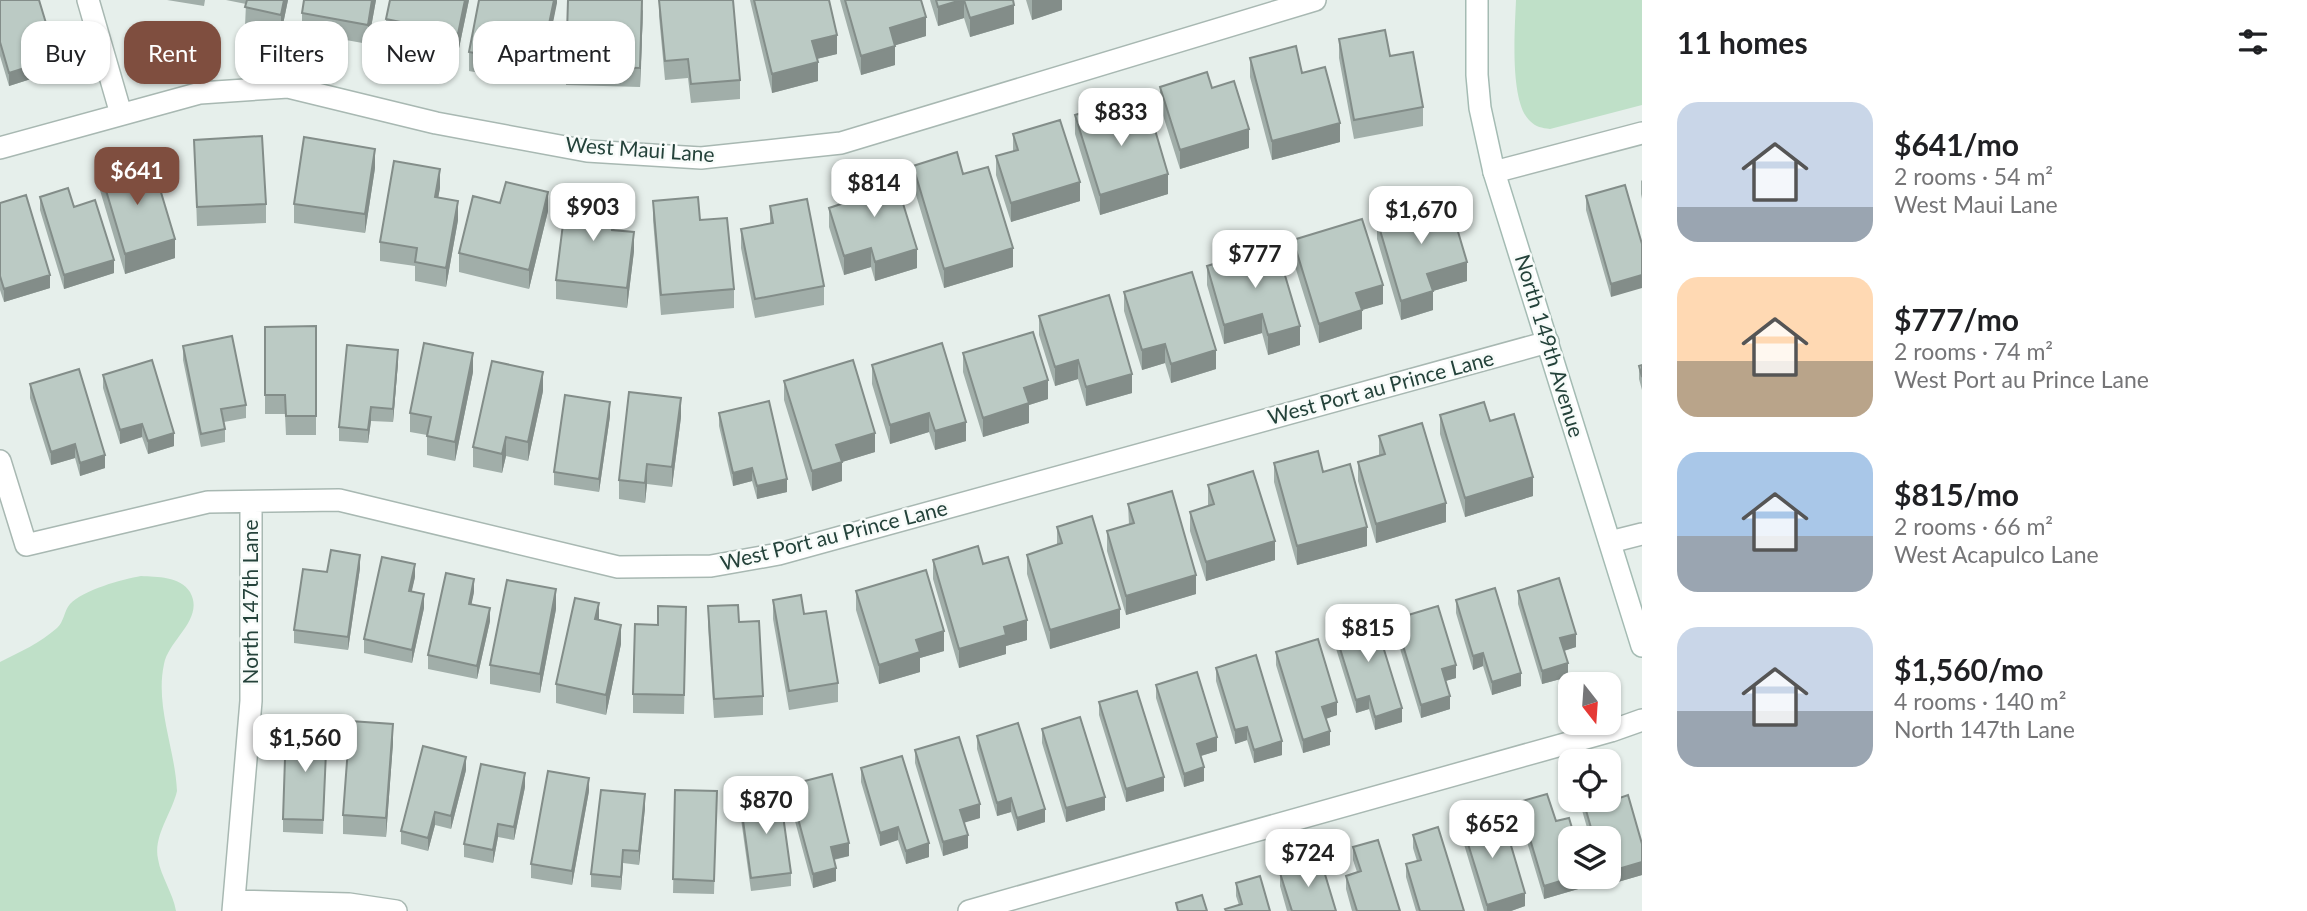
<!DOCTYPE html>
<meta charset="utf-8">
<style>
:root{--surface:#fff;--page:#f2f2f2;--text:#202124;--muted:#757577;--accent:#7f4e3f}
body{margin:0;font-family:Lato,sans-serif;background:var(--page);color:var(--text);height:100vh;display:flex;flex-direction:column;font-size:26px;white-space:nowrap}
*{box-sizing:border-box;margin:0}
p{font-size:23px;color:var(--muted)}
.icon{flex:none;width:38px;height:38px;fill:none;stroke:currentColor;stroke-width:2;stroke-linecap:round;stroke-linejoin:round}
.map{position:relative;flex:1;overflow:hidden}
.panel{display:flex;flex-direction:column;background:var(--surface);width:665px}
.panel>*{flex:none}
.top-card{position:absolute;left:21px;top:21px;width:665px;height:63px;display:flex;gap:14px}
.needle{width:46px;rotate:163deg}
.controls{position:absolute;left:1558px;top:672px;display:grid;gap:14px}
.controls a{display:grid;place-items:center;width:63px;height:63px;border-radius:14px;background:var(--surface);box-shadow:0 2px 5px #0004;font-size:35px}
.price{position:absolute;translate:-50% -60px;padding:0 16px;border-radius:14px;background:#fff;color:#222;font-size:23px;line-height:46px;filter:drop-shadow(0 2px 4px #0008)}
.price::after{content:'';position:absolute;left:50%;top:42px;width:21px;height:16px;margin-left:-10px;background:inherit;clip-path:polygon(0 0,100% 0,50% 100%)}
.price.on{background:var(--accent);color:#fff}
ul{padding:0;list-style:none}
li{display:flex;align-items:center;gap:21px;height:175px;padding:0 35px}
li span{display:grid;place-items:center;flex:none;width:196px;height:140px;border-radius:21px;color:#555}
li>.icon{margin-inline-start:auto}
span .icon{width:84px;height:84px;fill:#fffc;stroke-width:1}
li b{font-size:30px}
h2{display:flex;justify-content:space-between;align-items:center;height:84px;padding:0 35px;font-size:30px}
.pill{padding:0 24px;border-radius:21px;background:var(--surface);box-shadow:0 2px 5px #0004;font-size:24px;line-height:63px}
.pill.on{background:var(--accent);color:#fff}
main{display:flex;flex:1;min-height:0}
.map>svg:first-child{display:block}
.green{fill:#bfe0c8}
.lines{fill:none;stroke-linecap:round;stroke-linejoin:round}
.street-casing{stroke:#a8b8b2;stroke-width:24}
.secondary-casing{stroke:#a4bbb3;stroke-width:24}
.street{stroke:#fff;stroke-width:21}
.secondary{stroke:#fff;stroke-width:21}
.wall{fill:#a1aea9}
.shaded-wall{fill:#838d89}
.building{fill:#bbcac4;stroke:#838d89;stroke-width:2}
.labels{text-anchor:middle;stroke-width:5;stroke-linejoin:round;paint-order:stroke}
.street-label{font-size:21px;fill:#24423a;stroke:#f7fbf9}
</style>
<main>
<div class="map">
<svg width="1642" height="911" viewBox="0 0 1642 911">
<rect width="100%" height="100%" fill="#e6efeb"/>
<path class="green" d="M1516 0H1642V105L1550 129C1542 128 1536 127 1530 121 1509 102 1515 27 1516 0Z
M141 576C157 577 180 576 190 592 205 619 169 639 164 664 155 706 175 748 177 791 172 813 153 836 158 859 161 877 173 893 176 911H0V662C20 652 40 643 57 628 64 622 64 611 70 604 83 590 123 579 141 576Z"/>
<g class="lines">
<defs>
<path id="street" d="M88 0 121 114
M0 148 200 93 288 87 436 123 587 151 701 158 841 143 1315 0
M1494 172 1642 133
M0 461 26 545 208 502 339 500 618 567 711 566 779 554 1548 342
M1610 542 1642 534
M234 901 349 904 396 911
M233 911 251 701V502
M969 911 1611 731 1642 720"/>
<path id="secondary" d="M1477 0V75L1480 108 1494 172 1642 646"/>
</defs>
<use href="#street" class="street-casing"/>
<use href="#secondary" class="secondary-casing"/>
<use href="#street" class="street"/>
<use href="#secondary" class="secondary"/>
</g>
<path class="wall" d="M0 0 52 57 33 62 34 78 9 86 0 56Z
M167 0H205L204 6Z
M226 0H288L281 34 245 26 246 4Z
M304 0H376L368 44 302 32V13Z
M469 0 458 53 386 38V19Z
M557 0 544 67 504 59 501 77 469 71V52Z
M659 0 740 80V99L691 103 688 78 665 80 659 16Z
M750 0H829L837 54 817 59 818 81 772 93Z
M840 0H921L926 36 895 45V65L861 75Z
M930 0H1013L1014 24 970 37 964 18 938 26Z
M1026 0H1062V10L1032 20Z
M643 10 640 87 566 85V66Z
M1339 39 1423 107V126L1354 139 1339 58Z
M1250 58 1302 73 1340 142 1272 160 1250 77Z
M1160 87 1212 88 1249 148 1180 169 1160 106Z
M1075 115 1168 194 1100 215 1075 134Z
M1013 134 1080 201 1011 222 996 175V156L1013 151Z
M194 140 266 204V223L197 226Z
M913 166 1013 267 944 288 913 185Z
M99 167 132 176 175 258 125 274 99 187Z
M375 168 365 233 294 223V204Z
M1642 180V199L1641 194V181Z
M845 185 917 268 875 281 871 267 844 275 829 227V208L845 203Z
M1625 185 1611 297 1586 210V196Z
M440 188 438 197 458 220 446 287 415 281V266L380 261V242Z
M40 197 74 207 114 273 64 289 40 210Z
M653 201 700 220 734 289V308L661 315 653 220Z
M0 203 50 288 4 302 0 290Z
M500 203 548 211 529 289 459 272V253Z
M770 206 824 286V305L755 318 741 248V229L770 223Z
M616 217 614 230 634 251 627 308 556 299V280Z
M1377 220 1467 281 1433 291V310L1401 320 1377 239Z
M1293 240 1383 304 1362 310V329L1319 343 1293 260Z
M1207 266 1300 345 1268 355 1262 333 1224 344 1207 285Z
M1124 292 1216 369 1171 383 1165 363 1142 370 1124 311Z
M1039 316 1132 393 1086 406 1078 379 1055 386 1039 335Z
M316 326V435H286L285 414H265V327Z
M183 346 246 405V418L224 422 225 429V442L201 447 183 360Z
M963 353 1048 399 1029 405V423L983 437 963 372Z
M398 363 393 422 371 421 368 443 339 441V427Z
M872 365 966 441 935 450 929 432 890 444 872 384Z
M1642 365V390L1639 379V366Z
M473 372 455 461 427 455V435L410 432V413Z
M103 375 174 446 148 454 142 437 120 444 103 388Z
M784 381 875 452 842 462V481L812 491 784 400Z
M30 384 105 468 80 476 75 458 51 465 30 398Z
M543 391 528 461 506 456 502 473 473 467V447Z
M719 413 787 492 757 499 752 481 733 486 719 426Z
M1440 415 1490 421 1533 496 1465 517 1440 434Z
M610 416 599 492 554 485V472Z
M681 417 672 487 647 484 645 503 619 499V480Z
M1379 436 1446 522 1376 543 1358 481V462L1379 455Z
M1274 463 1323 472 1367 546 1297 565 1274 482Z
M1208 485 1275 560 1206 581 1190 531V512L1208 506Z
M1128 504 1196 594 1126 615 1107 551V531L1129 525Z
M1057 527 1120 628 1050 649 1027 574V555L1057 545Z
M933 560 983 564 1027 640 1006 646V654L959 668 933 579Z
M360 568 348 650 294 643V630L327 572Z
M415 577 411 592 424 608 412 663 364 653V639Z
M856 591 944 651 920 658V672L879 684 856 610Z
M1518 591 1576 647 1564 651 1568 677 1542 684 1518 604Z
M474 592 471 604 490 621 477 679 428 669V655Z
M773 600 804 614 838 683V702L789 710 773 619Z
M1456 600 1521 686 1492 695 1483 666 1473 670 1456 613Z
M708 606 739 622 763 696V715L714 718 708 626Z
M556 609 540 693 490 684V665Z
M1395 619 1456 678 1445 681 1450 709 1421 718 1395 632Z
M599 620 621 644 606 715 556 703V684Z
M686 626 684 714 633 713V694Z
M1333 626 1402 722 1375 730 1369 709 1356 713 1333 639Z
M1276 652 1337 715 1326 719 1330 745 1303 753 1276 665Z
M1216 668 1282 755 1254 763 1247 740 1235 744 1216 681Z
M1156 685 1217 751 1201 756 1204 781 1184 787 1156 698Z
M1099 702 1164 791 1126 802 1099 715Z
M327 729 323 834 283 832V819Z
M1042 729 1105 810 1066 822 1042 743Z
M977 736 1045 822 1017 831 1011 812 997 816 977 749Z
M393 743 386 837 343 834V815Z
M915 750 980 818 964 822 968 848 943 856 915 763Z
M861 768 929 857 906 864 898 840 880 846 861 782Z
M466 770 451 829 435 825 428 851 401 844V831Z
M789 785 849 856 834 860 836 881 813 888 789 799Z
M525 787 514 840 498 837 493 863 464 857V844Z
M675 790 717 791 714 894 673 893Z
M589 791 572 885 531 878V864Z
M740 799 791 873V886L751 891 740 812Z
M1579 800H1614L1642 844V875L1604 886 1601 877H1608V838H1590Z
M1519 802 1556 821 1585 877V887L1544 899 1519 815Z
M645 808 639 865 623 863 621 890 591 887V874Z
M1460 818 1525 906 1511 911H1484L1460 831Z
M1413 835 1464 911H1416L1406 877V864L1417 861 1413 848Z
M1353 847 1400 911H1352L1346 889V876L1357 872 1353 860Z
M1280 873 1336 911H1287L1280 886Z
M1236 883 1270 911 1239 905 1236 896Z"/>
<path class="shaded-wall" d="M284 0H288L281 34V15Z
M372 0H376L368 44V25Z
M465 0H469L458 53V34Z
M554 0H557V3L544 67V48Z
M643 0V10L640 87V68Z
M961 0H964V18L938 26V7Z
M1032 0H1062V10L1032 20Z
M1014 5V24L970 37V18Z
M926 17V36L890 47V28Z
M837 35V54L812 60V41Z
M504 40V59L501 77V58Z
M52 43V57L30 63V50Z
M895 46V65L861 75V56Z
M818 62V81L772 93V74Z
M34 65V78L9 86V73Z
M1340 123V142L1272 160V141Z
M1249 129V148L1180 169V150Z
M375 149V168L365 233V214Z
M440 169V188L435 216V197Z
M1168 174V194L1100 215V195Z
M1080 182V201L1011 222V203Z
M548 192V211L529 289V270Z
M616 198V217L612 249V230Z
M458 201V220L446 287V268Z
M634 232V251L627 308V288Z
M175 239V258L125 274V254Z
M871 248V267L844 275V256Z
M1013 248V267L944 288V269Z
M917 249V268L875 281V262Z
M114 260V273L64 289V275Z
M1467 262V281L1433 291V310L1401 320V301L1427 274Z
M50 275V288L4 302V289Z
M1642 275V288L1611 297V284Z
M1383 285V304L1362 310V329L1319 343V324L1356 293Z
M1262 314V333L1224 344V325Z
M1300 326V345L1268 355V335Z
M1165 344V363L1142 370V350Z
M398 350V363L393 422V409Z
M1216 350V369L1171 383V364Z
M473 353V372L455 461V442Z
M1078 360V379L1055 386V367Z
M543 372V391L528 461V442Z
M1132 374V393L1086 406V387Z
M1048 380V399L1029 405V423L983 437V418L1024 388Z
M681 398V417L672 487V467Z
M610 402V416L599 492V479Z
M371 407V421L368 443V430Z
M929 413V432L890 444V425Z
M966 422V441L935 450V431Z
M142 424V437L120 444V430Z
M174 433V446L148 454V441Z
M875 433V452L842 462V481L812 491V471L836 445Z
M506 437V456L502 473V454Z
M75 444V458L51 465V452Z
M105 455V468L80 476V463Z
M647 464V484L645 503V483Z
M752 468V481L733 486V473Z
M1533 477V496L1465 517V498Z
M787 479V492L757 499V486Z
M1446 503V522L1376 543V524Z
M1367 527V546L1297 565V546Z
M1275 541V560L1206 581V562Z
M360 555V568L348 650V637Z
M415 564V577L409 604V591Z
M1196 575V594L1126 615V596Z
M474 579V592L469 617V604Z
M556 589V609L540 693V674Z
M424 594V608L412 663V650Z
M599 603V622L595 619Z
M490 608V621L477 679V666Z
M1120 609V628L1050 649V630Z
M1027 620V640L1006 646V654L959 668V649L1004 627Z
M621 625V644L606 715V695Z
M944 631V651L920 658V672L879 684V665L916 640Z
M1576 634V647L1560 652V638Z
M1483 653V666L1473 670V656Z
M1568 663V677L1542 684V671Z
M1456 665V678L1442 682V669Z
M1521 673V686L1492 695V682Z
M1369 696V709L1356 713V700Z
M1450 696V709L1421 718V705Z
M1337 702V715L1322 720V707Z
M1402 708V722L1375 730V717Z
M393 724V743L386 837V818Z
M1247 727V740L1235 744V730Z
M1330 731V745L1303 753V740Z
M1217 737V751L1197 757V744Z
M1282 741V755L1254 763V750Z
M466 757V770L451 829V816Z
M1204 767V781L1184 787V774Z
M525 773V787L514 840V827Z
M1164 777V791L1126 802V789Z
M589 778V791L572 885V871Z
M645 794V808L639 865V851Z
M1105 797V810L1066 822V808Z
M1011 798V812L997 816V803Z
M980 804V818L960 824V810Z
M1045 809V822L1017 831V818Z
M435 812V825L428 851V838Z
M498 824V837L493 863V850Z
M898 827V840L880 846V833Z
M968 835V848L943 856V842Z
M849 843V856L831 860V847Z
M929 843V857L906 864V851Z
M623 850V863L621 890V877Z
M1642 862V875L1604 886V877H1608V872Z
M836 868V881L813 888V874Z
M1574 877H1585V887L1544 899V886Z
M1525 893V906L1511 911H1487V905Z"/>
<path class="building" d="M0 0H39L52 43 30 50 34 65 9 73 0 42Z
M247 0H284L281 15 245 7Z
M304 0H372L368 25 302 13Z
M390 0H465L458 34 386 19Z
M479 0H554L544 48 504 40 501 58 469 52Z
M568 0H642L640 68 566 66Z
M659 0H733L740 80 691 84 688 59 665 61Z
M754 0H829L837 35 812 41 818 62 772 74Z
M845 0H921L926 17 890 28 895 46 861 56Z
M936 0H961L938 7Z
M964 0H1013L1014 5 970 18Z
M1385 30 1390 56 1413 52 1423 107 1354 120 1339 39Z
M1296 46 1302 73 1325 67 1340 123 1272 141 1250 58Z
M1207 72 1212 88 1234 81 1249 129 1180 150 1160 87Z
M1117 102 1123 122 1150 113 1168 174 1100 195 1075 115Z
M1060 120 1080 182 1011 203 996 156 1018 150 1013 134Z
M262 136 266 204 197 207 194 140Z
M304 137 375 149 365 214 294 204Z
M957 152 963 174 988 167 1013 248 944 269 913 166Z
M127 159 132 176 154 169 175 239 125 254 99 167Z
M394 161 440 169 435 197 458 201 446 268 415 262 417 248 380 242Z
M893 171 917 249 875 262 871 248 844 256 829 208 850 201 845 185Z
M506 182 548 192 529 270 459 253 473 196 500 203Z
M1625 185 1642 244V275L1611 284 1586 196Z
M68 188 74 207 95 200 114 260 64 275 40 197Z
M567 192 616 198 612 230 634 232 627 288 556 280Z
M26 195 50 275 4 289 0 276V203Z
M698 197 700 220 727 218 734 289 661 295 653 201Z
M1448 198 1467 262 1427 274 1433 291 1401 301 1377 220Z
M807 199 824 286 755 299 741 229 773 223 770 206Z
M1362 219 1383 285 1356 293 1362 310 1319 324 1293 240Z
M1276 245 1300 326 1268 335 1262 314 1224 325 1207 266Z
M1192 272 1216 350 1171 364 1165 344 1142 350 1124 292Z
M1109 295 1132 374 1086 387 1078 360 1055 367 1039 316Z
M316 326V416H286L285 395H265V327Z
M1033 332 1048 380 1024 388 1029 403 983 418 963 353Z
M232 336 246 405 221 409 225 429 201 434 183 346Z
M424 343 473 353 455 442 427 436 431 417 410 413Z
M942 343 966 422 935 431 929 413 890 425 872 365Z
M347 345 398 350 393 409 371 407 368 430 339 427Z
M152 360 174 433 148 441 142 424 120 430 103 375Z
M853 360 875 433 836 445 842 462 812 471 784 381Z
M492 361 543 372 528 442 506 437 502 454 473 447Z
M1642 365V377L1639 366Z
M79 369 105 455 80 463 75 444 51 452 30 384Z
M629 392 681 398 672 467 647 464 645 483 619 480Z
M565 395 610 402 599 479 554 472Z
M769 401 787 479 757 486 752 468 733 473 719 413Z
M1484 402 1490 421 1514 414 1533 477 1465 498 1440 415Z
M1422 423 1446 503 1376 524 1358 462 1385 454 1379 436Z
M1318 451 1323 472 1350 464 1367 527 1297 546 1274 463Z
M1253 471 1275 541 1206 562 1190 512 1214 504 1208 485Z
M1172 491 1196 575 1126 596 1107 531 1134 523 1128 504Z
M1092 516 1120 609 1050 630 1027 555 1062 543 1057 527Z
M978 546 983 564 1008 557 1027 620 1004 627 1006 635 959 649 933 560Z
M331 550 360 555 348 637 294 630 303 569 327 572Z
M382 557 415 564 409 591 424 594 412 650 364 639Z
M926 570 944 631 916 640 920 652 879 665 856 591Z
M446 573 474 579 469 604 490 608 477 666 428 655Z
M1559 578 1576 634 1560 638 1568 663 1542 671 1518 591Z
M507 580 556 589 540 674 490 665Z
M1495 588 1521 673 1492 682 1483 653 1473 656 1456 600Z
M801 595 804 614 826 611 838 683 789 691 773 600Z
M575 598 599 603 595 619 621 625 606 695 556 684Z
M738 605 739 622 759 621 763 696 714 699 708 606Z
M658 606 686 607 684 695 633 694 635 624 658 625Z
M1438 606 1456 665 1442 669 1450 696 1421 705 1395 619Z
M1373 614 1402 708 1375 717 1369 696 1356 700 1333 626Z
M1318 639 1337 702 1322 707 1330 731 1303 740 1276 652Z
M1256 655 1282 741 1254 750 1247 727 1235 730 1216 668Z
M1197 672 1217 737 1197 744 1204 767 1184 774 1156 685Z
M1137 691 1164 777 1126 789 1099 702Z
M1080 717 1105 797 1066 808 1042 729Z
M350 721 393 724 386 818 343 815Z
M1018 723 1045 809 1017 818 1011 798 997 803 977 736Z
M286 728 327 729 323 820 283 819Z
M959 737 980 804 960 810 968 835 943 842 915 750Z
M423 746 466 757 451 816 435 812 428 838 401 831Z
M902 756 929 843 906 851 898 827 880 833 861 768Z
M481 764 525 773 514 827 498 824 493 850 464 844Z
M548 771 589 778 572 871 531 864Z
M832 774 849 843 831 847 836 868 813 874 789 785Z
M1608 781 1614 800 1628 795 1642 844V862L1608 872V838H1594L1583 800H1608Z
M601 790 645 794 639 851 623 850 621 877 591 874Z
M675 790 717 791 714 881 673 879Z
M780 794 791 873 751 878 740 799Z
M1547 794 1556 821 1569 818 1575 838H1570V877H1574L1544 886 1519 802Z
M1485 811 1493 837 1507 832 1525 893 1487 905 1460 818Z
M1438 827 1464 911H1420L1406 864 1421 860 1413 835Z
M1378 840 1400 911H1357L1346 876 1361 871 1353 847Z
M1321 861 1336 911H1292L1280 873Z
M1260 876 1270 911H1226L1225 909 1242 904 1236 883Z
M1202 895 1207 911H1178L1176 903Z"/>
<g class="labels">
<g class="street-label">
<text transform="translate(640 150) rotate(4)" y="7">West Maui Lane</text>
<text transform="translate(1549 346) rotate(73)" y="7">North 149th Avenue</text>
<text transform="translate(1381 388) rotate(-15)" y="7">West Port au Prince Lane</text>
<text transform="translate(834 536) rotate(-14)" y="7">West Port au Prince Lane</text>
<text transform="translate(251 602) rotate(-90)" y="7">North 147th Lane</text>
</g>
</g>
</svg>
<div class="controls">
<a><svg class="needle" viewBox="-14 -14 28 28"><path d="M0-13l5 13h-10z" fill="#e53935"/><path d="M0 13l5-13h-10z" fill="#757577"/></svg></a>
<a><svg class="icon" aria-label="locate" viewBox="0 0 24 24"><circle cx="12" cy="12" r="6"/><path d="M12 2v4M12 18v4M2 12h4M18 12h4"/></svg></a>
<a><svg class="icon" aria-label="layers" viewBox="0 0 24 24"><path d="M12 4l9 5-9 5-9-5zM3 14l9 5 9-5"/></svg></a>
</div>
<b class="price" style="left:1121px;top:148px">$833</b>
<b class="price on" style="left:137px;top:207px">$641</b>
<b class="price" style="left:874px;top:219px">$814</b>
<b class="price" style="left:593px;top:243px">$903</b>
<b class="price" style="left:1421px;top:246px">$1,670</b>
<b class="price" style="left:1255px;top:290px">$777</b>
<b class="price" style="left:1368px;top:664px">$815</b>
<b class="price" style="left:305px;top:774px">$1,560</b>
<b class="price" style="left:766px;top:836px">$870</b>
<b class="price" style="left:1492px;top:860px">$652</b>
<b class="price" style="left:1308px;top:889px">$724</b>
<div class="top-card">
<a class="pill">Buy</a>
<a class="pill on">Rent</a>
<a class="pill">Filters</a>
<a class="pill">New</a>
<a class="pill">Apartment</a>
</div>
</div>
<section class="panel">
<h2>11 homes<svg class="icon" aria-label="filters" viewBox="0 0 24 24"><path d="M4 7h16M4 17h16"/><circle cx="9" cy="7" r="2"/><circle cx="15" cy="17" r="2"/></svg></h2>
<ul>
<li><span style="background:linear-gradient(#c9d6e8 75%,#9aa5b1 0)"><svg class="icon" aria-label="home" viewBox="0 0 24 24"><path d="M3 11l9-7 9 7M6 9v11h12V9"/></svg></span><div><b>$641/mo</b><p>2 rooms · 54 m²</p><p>West Maui Lane</p></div></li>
<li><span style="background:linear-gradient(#ffd9b3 60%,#b9a48a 0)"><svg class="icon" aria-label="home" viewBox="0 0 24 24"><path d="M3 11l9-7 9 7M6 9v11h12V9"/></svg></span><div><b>$777/mo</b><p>2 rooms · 74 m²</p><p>West Port au Prince Lane</p></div></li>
<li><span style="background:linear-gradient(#a9c7e8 60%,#9aa5b1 0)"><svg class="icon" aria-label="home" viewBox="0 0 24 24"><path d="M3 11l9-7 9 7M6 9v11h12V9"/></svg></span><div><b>$815/mo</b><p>2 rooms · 66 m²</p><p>West Acapulco Lane</p></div></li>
<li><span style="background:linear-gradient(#c9d6e8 60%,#9aa5b1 0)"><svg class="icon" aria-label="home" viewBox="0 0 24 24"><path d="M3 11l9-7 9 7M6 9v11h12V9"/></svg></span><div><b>$1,560/mo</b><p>4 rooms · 140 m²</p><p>North 147th Lane</p></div></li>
</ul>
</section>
</main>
